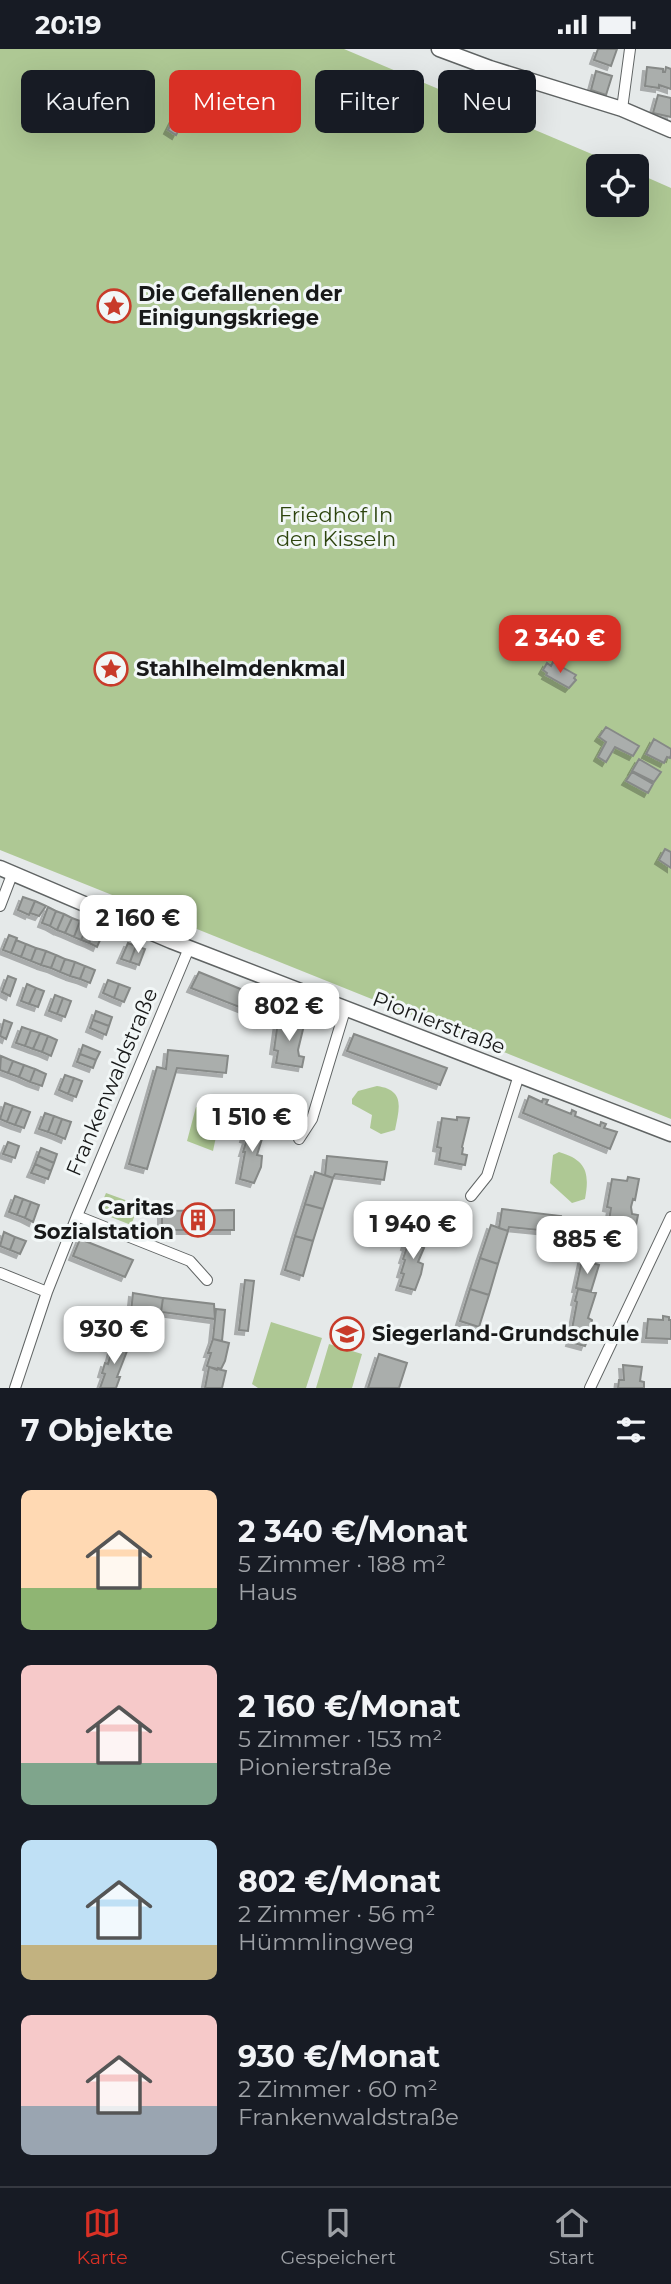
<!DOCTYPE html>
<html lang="de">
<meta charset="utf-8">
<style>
:root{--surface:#171b24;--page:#20242c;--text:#f1f3f6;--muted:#9ea1a6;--line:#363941;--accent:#d93025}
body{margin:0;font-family:Montserrat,sans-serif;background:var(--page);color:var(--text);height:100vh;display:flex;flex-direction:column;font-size:26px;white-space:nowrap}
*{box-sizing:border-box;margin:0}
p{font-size:23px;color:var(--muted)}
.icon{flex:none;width:38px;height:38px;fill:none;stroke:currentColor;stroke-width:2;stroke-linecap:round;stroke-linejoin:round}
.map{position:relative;height:1339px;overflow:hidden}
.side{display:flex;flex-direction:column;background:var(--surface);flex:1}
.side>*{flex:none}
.guide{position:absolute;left:21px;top:21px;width:630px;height:63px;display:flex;gap:14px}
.controls{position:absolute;left:586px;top:105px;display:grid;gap:14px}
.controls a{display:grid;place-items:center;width:63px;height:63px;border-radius:10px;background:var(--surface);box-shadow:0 7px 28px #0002;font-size:35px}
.price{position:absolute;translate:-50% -60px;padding:0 16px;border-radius:14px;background:#fff;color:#222;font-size:23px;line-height:46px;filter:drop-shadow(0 2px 4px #0008)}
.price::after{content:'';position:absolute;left:50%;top:42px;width:21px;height:16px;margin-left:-10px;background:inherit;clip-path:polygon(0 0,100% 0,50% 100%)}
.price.on{background:var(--accent);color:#fff}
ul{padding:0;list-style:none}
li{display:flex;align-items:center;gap:21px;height:175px;padding:0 21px}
li span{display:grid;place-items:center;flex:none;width:196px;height:140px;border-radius:10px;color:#555}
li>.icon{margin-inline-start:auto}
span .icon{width:84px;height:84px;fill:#fffc;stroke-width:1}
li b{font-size:30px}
h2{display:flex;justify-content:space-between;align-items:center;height:84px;padding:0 21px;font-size:30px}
.chip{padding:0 24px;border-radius:10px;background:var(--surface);box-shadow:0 7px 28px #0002;font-size:24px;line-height:63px}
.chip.on{background:var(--accent);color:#fff}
.status{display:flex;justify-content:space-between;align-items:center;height:49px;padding:0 35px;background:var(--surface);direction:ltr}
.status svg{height:19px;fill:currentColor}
.tabs{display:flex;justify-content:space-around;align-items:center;height:98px;border-top:2px solid var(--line);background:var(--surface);font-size:19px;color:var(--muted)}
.tabs a{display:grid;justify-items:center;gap:4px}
.tabs .on{color:var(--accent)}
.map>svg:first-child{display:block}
.green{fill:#aec894}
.building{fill:#aaaeac;stroke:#868987;stroke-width:2;filter:url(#shadow)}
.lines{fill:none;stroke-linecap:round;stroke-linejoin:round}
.street-casing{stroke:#606464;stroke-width:12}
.secondary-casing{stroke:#606464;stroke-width:17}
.street{stroke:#fff;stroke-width:10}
.secondary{stroke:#fff;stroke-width:14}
.labels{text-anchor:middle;stroke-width:6;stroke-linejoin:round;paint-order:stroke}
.poi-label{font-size:21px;font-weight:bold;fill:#181919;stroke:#f2f7f7;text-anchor:start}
.park-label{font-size:21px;fill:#2d440e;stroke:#f2f7f7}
.street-label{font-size:21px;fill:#181919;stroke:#f2f7f7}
</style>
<div class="status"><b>20:19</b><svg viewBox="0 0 49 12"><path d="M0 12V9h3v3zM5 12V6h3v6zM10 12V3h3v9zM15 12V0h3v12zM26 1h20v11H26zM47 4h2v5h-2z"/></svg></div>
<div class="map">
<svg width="671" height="1339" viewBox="0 0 671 1339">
<defs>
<filter id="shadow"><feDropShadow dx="-4" dy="4" stdDeviation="0" flood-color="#0004"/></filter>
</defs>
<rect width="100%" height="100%" fill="#e5e9e9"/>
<path class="green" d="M0 0H344L620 117H598V156H637V124L671 139V1070L0 801Z
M377 1037C406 1041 399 1060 395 1081L381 1085 370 1079 372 1066 352 1055V1050L358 1042Z
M196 1058 221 1064 213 1102 187 1092Z
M559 1103C586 1111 590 1123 585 1150L572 1154 550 1134 553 1106Z
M106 1144 139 1156 131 1176 98 1163Z
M271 1273 322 1289 306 1339H258L252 1335Z
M329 1295 362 1305 352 1339H316Z"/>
<path class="building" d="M598 0H617L611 17 594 11Z
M647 18 663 20V23H665L666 18 671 20V40L659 36V39L645 37Z
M596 22 612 27 606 46 591 41Z
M658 46 671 49V68L653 64Z
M175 67 184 71 176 86 168 81Z
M553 613 576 626 574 629 576 631 569 639 546 626 547 624 543 621 547 614 551 617Z
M606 678 639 697 633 707 615 698 606 713 598 708 606 693 599 688Z
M654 690 671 700V706L670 709 667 708 664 714 646 705Z
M639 710 661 723 654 733 632 722Z
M632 723 653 735 648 744 626 732Z
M665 800 671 803V819L659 811Z
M23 848 35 852 29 866 18 861Z
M35 852 46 857 39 867 30 864Z
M48 858 56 862 50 877 42 874Z
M56 862 64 865 57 881 50 877Z
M64 865 72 869 65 884 57 881Z
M72 869 80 872 74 888 65 884Z
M80 872 88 876 81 891 74 888Z
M88 876 96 879 89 894 81 891Z
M96 879 104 882 97 898 89 894Z
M9 886 17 889 11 904 3 901Z
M16 891 26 895 21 908 11 904Z
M128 894 136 897 130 913 121 910Z
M26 895 36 899 31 912 21 908Z
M136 897 145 900 139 916 130 913Z
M36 899 46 902 41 916 31 912Z
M46 902 56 906 51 919 41 916Z
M56 906 65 910 60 923 51 919Z
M65 910 75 913 70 927 60 923Z
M75 913 85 917 80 930 70 927Z
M85 917 95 921 90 934 80 930Z
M199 923 260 948 252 963 191 939Z
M8 927 16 930 10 947 2 943Z
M108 931 119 935 114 949 103 944Z
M27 935 36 939 29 955 21 952Z
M119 935 130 939 124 953 114 949Z
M36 939 44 942 38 958 29 955Z
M55 946 63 949 57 965 49 962Z
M63 949 71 952 65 968 57 965Z
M96 962 112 968 109 977 93 971Z
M293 970 305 972 298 1001 299 1007 304 1008 302 1018 276 1014 278 1002 274 1001 278 972 293 974Z
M4 971 12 974 6 990 0 987Z
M93 971 109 977 106 986 90 979Z
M22 978 31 981 25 997 16 994Z
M31 981 40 984 33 1000 25 997Z
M40 984 48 987 42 1003 33 1000Z
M354 985 447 1019 440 1036 347 1002Z
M48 987 57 991 51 1007 42 1003Z
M83 996 100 1003 96 1011 80 1005Z
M168 1001 228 1007 226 1024 177 1019 147 1120 129 1115 157 1018 166 1020Z
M80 1005 96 1011 93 1019 77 1013Z
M1 1007 13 1012 8 1024 0 1021Z
M13 1012 24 1016 19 1028 8 1024Z
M24 1016 35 1020 30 1033 19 1028Z
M35 1020 46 1025 42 1037 30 1033Z
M65 1026 74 1029 68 1045 59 1041Z
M74 1029 82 1032 76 1048 68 1045Z
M529 1047 542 1053 543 1050 548 1051 546 1055 571 1065 572 1061 576 1063 575 1067 600 1077 601 1073 606 1075 604 1079 617 1083 610 1100 523 1064Z
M251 1049 268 1053 261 1078 246 1075Z
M5 1054 13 1057 7 1073 0 1070Z
M13 1057 22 1060 15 1076 7 1073Z
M22 1060 30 1063 24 1079 15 1076Z
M45 1064 54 1067 48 1083 39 1080Z
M54 1067 62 1070 56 1086 48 1083Z
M457 1068 469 1069 462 1098 463 1099 462 1105 467 1106 465 1116 439 1111 441 1099 437 1098 442 1069 457 1071Z
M62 1070 71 1073 65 1090 56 1086Z
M248 1076 265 1080 257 1106 262 1107 261 1118 254 1134 240 1130 245 1103H243L247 1090 244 1089Z
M8 1093 19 1097 15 1109 3 1105Z
M41 1099 57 1105 54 1114 38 1107Z
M38 1107 54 1114 51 1122 35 1115Z
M327 1107 387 1113 384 1131 335 1125 333 1129 325 1126Z
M35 1115 51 1122 48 1130 31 1124Z
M315 1123 333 1129 323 1160 305 1155Z
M628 1128 639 1130 635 1151 633 1150 631 1158 632 1165 638 1166 636 1176 609 1171 611 1159 607 1158 612 1130 627 1132Z
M15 1147 23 1150 17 1166 9 1163Z
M23 1150 31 1153 25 1169 17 1166Z
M31 1153 39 1156 33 1173 25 1169Z
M305 1155 323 1160 313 1192 295 1187Z
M412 1156 429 1160 421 1186 406 1183Z
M502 1160 561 1167 559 1183 509 1178 508 1182 499 1179Z
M234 1161V1181H162V1162Z
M491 1176 508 1182 498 1215 480 1209Z
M4 1183 15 1188 10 1201 0 1197Z
M409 1184 426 1188 422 1198 424 1199 418 1213 423 1215 421 1225 415 1241 400 1237 404 1225 401 1224 405 1211 403 1210 407 1198 405 1197Z
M295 1187 313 1192 303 1227 285 1221Z
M15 1188 26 1192 20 1205 10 1201Z
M80 1190 133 1211 125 1228 73 1207Z
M480 1209 498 1215 489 1246 470 1240Z
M582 1211 599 1216 591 1242 576 1239Z
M245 1231 254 1232 248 1282 239 1281Z
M470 1240 489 1246 479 1278 460 1272Z
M578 1240 596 1244 588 1269 592 1271 591 1281 585 1297 570 1293 574 1280H572L577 1253 575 1252Z
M133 1244 163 1249 161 1263 141 1260 139 1265 131 1263Z
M163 1249 214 1255 215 1270 161 1263Z
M122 1260 139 1265 127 1296 129 1297 112 1292Z
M216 1260 225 1261 222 1292 213 1290Z
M663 1267 669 1268V1271H671V1290L646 1289 648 1270 663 1271Z
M213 1290 229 1294 225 1312 221 1320 218 1319 217 1321 207 1317 211 1304H208Z
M112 1292 129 1297 117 1328H120L116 1339H100L105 1325 102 1324 105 1314 108 1315 114 1293Z
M379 1305 407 1314 399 1339H368Z
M623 1316 642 1318 640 1332 644 1333V1339H618L619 1331H624Z
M209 1318 226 1322 222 1339H205Z"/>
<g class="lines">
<defs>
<path id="street" d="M622 60 630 0
M0 857 13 823
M299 1090 312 1070 345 961
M471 1147 487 1127 519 1026
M77 1167 190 1212 207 1231
M0 1224 47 1243
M15 1339 47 1243 77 1167 189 899
M590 1339 671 1168"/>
<path id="secondary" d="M439 0 490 19 622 60 671 81
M0 819 171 892 671 1085"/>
</defs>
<use href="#street" class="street-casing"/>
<use href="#secondary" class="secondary-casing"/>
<use href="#street" class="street"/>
<use href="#secondary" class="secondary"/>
</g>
<defs>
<symbol id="sight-ring" viewBox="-11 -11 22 22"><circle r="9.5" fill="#f2f7f7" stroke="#c83b2a" stroke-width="1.5"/><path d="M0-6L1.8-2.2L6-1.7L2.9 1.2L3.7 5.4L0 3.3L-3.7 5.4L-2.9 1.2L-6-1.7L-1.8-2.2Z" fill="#c83b2a"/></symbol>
<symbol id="building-ring" viewBox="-11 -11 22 22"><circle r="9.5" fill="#f2f7f7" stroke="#c83b2a" stroke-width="1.5"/><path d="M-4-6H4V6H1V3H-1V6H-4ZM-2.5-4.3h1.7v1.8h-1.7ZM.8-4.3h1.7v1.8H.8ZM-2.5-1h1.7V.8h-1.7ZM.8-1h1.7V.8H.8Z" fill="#c83b2a"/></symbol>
<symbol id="school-ring" viewBox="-11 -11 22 22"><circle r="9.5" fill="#f2f7f7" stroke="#c83b2a" stroke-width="1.5"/><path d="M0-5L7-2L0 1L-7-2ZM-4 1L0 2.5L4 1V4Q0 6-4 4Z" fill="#c83b2a"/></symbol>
</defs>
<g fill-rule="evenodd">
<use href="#sight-ring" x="95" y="238" width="38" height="38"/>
<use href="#sight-ring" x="92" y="601" width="38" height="38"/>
<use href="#building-ring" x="179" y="1152" width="38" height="38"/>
<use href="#school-ring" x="328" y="1266" width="38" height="38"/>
</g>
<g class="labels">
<g class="poi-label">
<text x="138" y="252">Die Gefallenen der<tspan x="138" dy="24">Einigungskriege</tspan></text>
<text x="136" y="627">Stahlhelmdenkmal</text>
<text x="174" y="1166" text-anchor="end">Caritas<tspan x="174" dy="24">Sozialstation</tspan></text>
<text x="372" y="1292">Siegerland-Grundschule</text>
</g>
<g class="park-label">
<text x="336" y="473">Friedhof In<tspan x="336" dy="24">den Kisseln</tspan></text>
</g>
<g class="street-label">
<text transform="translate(439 974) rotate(21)" y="7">Pionierstraße</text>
<text transform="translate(112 1033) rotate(-67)" y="7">Frankenwaldstraße</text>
</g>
</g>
</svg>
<div class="controls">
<a><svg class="icon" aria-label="locate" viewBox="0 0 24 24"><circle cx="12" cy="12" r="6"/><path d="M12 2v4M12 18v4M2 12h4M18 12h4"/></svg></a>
</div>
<b class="price on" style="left:560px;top:626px">2 340 €</b>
<b class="price" style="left:138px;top:906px">2 160 €</b>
<b class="price" style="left:289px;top:994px">802 €</b>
<b class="price" style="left:252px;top:1105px">1 510 €</b>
<b class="price" style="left:413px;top:1212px">1 940 €</b>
<b class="price" style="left:587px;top:1227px">885 €</b>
<b class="price" style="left:114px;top:1317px">930 €</b>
<div class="guide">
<a class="chip">Kaufen</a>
<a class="chip on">Mieten</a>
<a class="chip">Filter</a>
<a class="chip">Neu</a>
</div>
</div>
<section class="side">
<h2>7 Objekte<svg class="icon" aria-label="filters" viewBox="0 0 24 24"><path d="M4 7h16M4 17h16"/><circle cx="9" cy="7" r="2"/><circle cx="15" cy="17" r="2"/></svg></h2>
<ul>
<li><span style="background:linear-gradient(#ffd9b3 70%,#8fb573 0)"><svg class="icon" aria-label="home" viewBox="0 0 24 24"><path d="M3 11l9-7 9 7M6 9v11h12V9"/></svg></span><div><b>2 340 €/Monat</b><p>5 Zimmer · 188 m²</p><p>Haus</p></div></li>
<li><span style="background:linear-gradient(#f6c9c9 70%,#7fa58c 0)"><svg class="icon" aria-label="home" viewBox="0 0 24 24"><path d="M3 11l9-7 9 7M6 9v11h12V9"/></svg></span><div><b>2 160 €/Monat</b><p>5 Zimmer · 153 m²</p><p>Pionierstraße</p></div></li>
<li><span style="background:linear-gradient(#bfe0f5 75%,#c2b280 0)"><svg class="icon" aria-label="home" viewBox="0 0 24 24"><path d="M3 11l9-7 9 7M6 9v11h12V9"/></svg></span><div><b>802 €/Monat</b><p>2 Zimmer · 56 m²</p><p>Hümmlingweg</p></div></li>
<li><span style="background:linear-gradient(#f6c9c9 65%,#9aa5b1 0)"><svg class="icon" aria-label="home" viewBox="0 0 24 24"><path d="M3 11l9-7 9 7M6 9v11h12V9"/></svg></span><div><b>930 €/Monat</b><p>2 Zimmer · 60 m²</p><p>Frankenwaldstraße</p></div></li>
</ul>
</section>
<nav class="tabs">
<a class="on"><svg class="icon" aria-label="map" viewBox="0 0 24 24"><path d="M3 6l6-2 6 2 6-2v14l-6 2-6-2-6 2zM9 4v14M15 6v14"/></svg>Karte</a>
<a><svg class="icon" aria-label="saved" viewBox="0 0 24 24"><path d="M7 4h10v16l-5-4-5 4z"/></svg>Gespeichert</a>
<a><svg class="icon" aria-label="home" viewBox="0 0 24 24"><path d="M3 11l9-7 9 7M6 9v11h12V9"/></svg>Start</a>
</nav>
